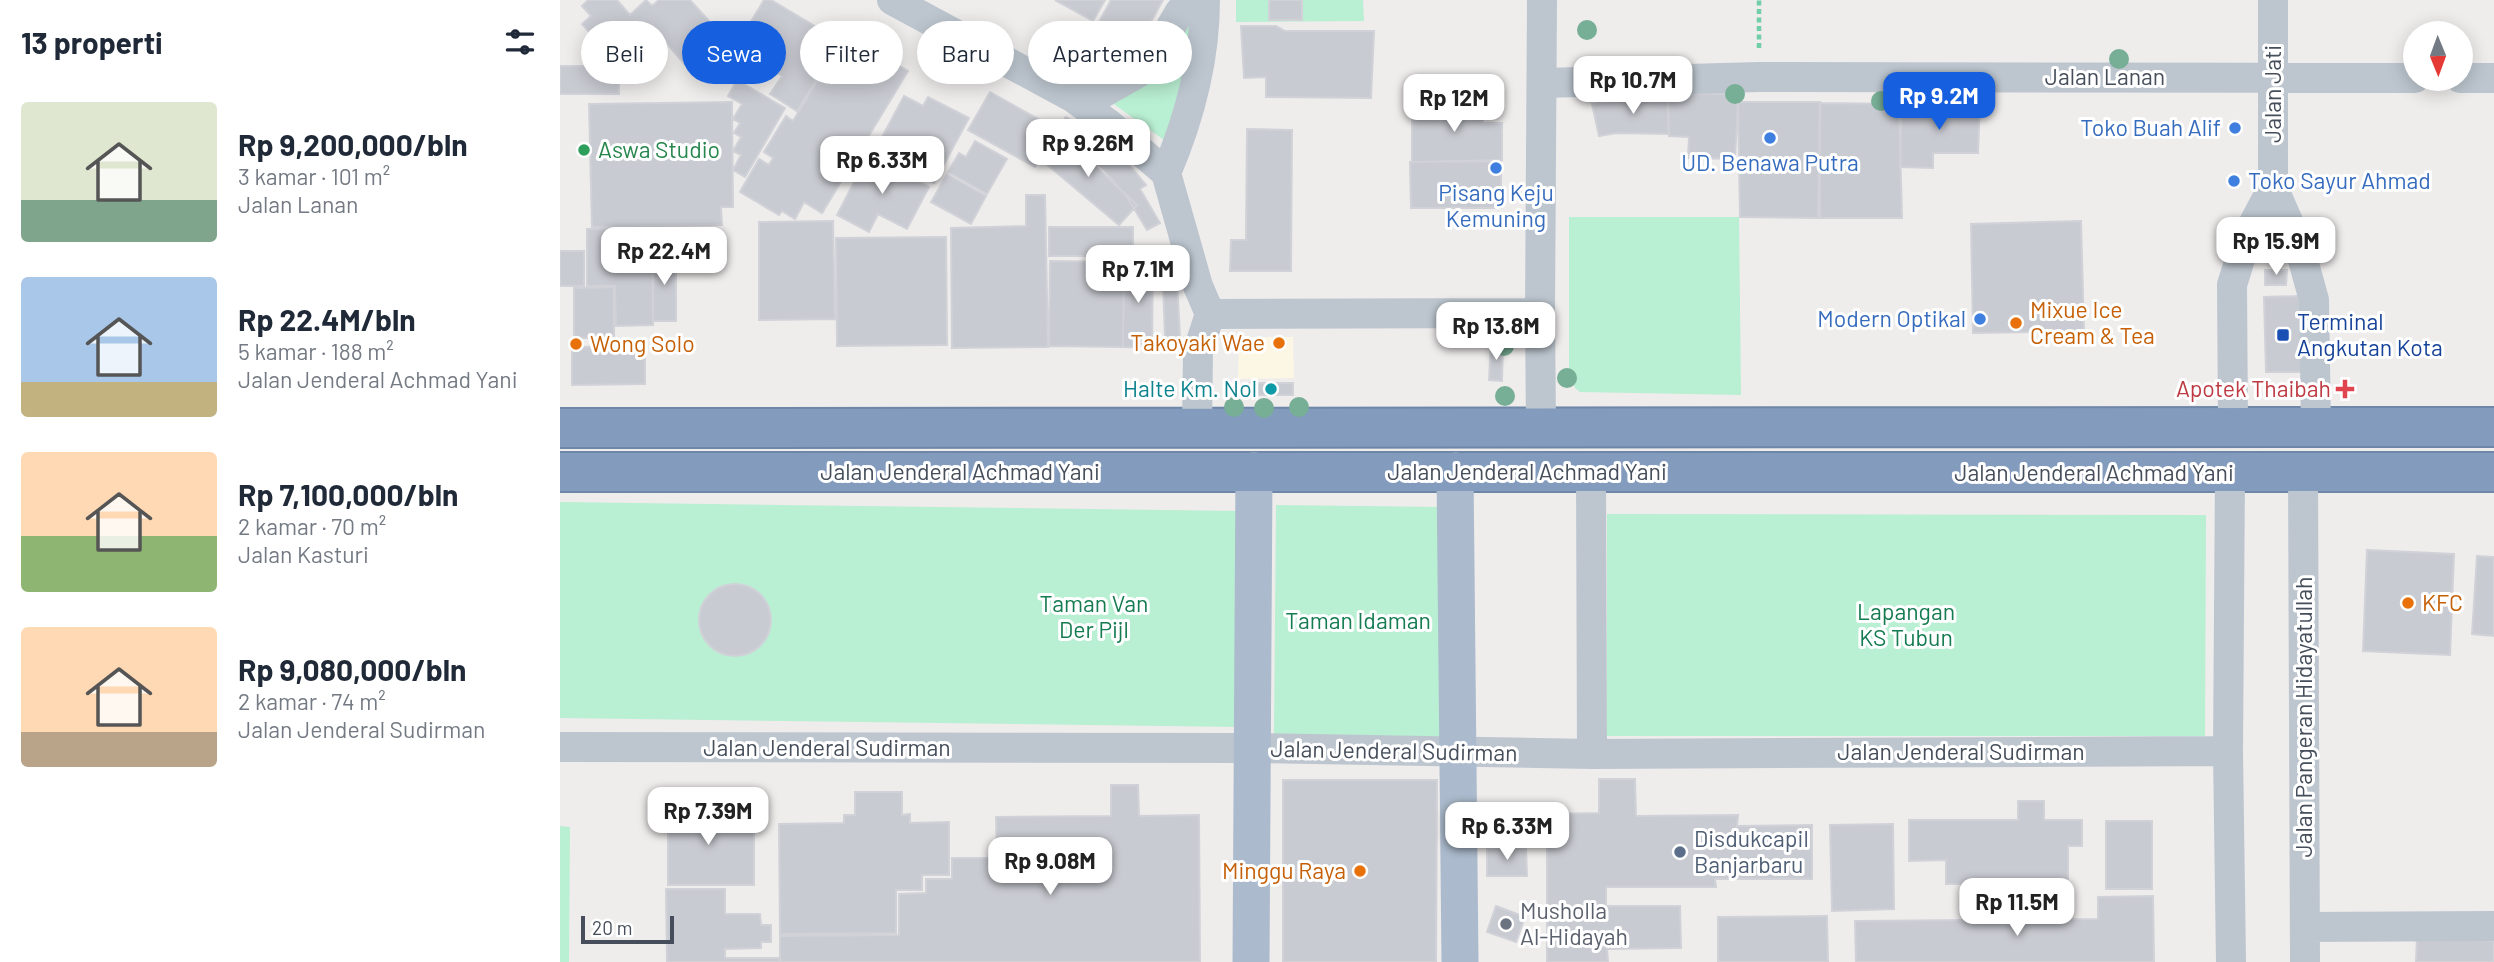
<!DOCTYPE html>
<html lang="id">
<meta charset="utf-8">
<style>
:root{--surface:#fff;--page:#f2f2f3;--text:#1f2937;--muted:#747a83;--accent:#1660df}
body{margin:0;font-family:Barlow,sans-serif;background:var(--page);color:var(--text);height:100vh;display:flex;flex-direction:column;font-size:26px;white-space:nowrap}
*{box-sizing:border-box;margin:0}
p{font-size:23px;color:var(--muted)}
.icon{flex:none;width:38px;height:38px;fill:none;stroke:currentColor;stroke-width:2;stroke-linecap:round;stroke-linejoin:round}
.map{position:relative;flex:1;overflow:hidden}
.drawer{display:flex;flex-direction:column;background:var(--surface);width:560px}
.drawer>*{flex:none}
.banner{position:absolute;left:21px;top:21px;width:665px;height:63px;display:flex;gap:14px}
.needle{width:46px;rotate:179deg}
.buttons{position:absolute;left:1843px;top:21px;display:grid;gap:14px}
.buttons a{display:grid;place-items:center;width:70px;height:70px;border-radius:50%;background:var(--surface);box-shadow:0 4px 18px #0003;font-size:35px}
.scale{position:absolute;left:21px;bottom:18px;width:93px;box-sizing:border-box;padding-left:7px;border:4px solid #454e5a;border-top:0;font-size:19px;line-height:24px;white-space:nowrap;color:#454e5a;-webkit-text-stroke:5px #fff;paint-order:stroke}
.price{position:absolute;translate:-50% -60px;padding:0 16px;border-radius:14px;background:#fff;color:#222;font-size:23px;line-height:46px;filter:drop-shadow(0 2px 4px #0008)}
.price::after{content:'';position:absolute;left:50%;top:42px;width:21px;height:16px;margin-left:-10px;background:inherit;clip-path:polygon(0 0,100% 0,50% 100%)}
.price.on{background:var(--accent);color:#fff}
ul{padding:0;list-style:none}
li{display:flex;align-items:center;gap:21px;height:175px;padding:0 21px}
li span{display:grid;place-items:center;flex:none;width:196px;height:140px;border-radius:7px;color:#555}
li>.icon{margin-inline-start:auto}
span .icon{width:84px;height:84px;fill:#fffc;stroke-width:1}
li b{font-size:30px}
h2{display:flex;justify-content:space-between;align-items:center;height:84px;padding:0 21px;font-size:30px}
.chip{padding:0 24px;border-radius:32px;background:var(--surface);box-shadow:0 4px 18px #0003;font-size:24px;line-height:63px}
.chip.on{background:var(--accent);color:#fff}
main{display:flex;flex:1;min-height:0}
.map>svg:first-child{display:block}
.commercial{fill:#fcf6e4}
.green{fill:#b9efd2}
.building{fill:#c9cbd2;stroke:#d0d2d8;stroke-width:2}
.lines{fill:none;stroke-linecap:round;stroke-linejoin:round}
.highway-casing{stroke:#6e86a8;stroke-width:42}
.path{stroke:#71cda6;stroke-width:4.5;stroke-dasharray:5 3.5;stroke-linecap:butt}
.minor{stroke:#bdc6cf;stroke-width:30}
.major{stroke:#abbacc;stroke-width:37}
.highway{stroke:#839bbd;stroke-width:38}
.tree{fill:#77ae96}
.shop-dot{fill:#3f7fe0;stroke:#fff;stroke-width:2.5}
.leisure-dot{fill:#2e9e5b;stroke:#fff;stroke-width:2.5}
.food-dot{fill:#e8710a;stroke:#fff;stroke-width:2.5}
.transit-dot{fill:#1a4fb4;stroke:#fff;stroke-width:2.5}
.culture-dot{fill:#0f9aa8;stroke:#fff;stroke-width:2.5}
.health-dot{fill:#e0444e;stroke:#fff;stroke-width:2.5}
.service-dot{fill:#5c6f8a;stroke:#fff;stroke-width:2.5}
.worship-dot{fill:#6b7280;stroke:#fff;stroke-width:2.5}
.labels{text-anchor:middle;stroke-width:6;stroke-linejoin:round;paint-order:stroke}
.street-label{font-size:23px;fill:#454e5a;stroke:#fff}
.shop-label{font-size:23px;fill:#366cbe;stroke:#fff;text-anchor:end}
.leisure-label{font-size:23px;fill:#27864d;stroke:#fff;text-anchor:start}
.food-label{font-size:23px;fill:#c56008;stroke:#fff;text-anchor:start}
.transit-label{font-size:23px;fill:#164399;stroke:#fff;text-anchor:start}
.culture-label{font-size:23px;fill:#0d838f;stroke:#fff;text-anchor:end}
.health-label{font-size:23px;fill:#be3a42;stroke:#fff;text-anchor:end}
.park-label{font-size:23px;fill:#157b50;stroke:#fff}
.service-label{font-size:23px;fill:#4e5e75;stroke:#fff;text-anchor:start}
.worship-label{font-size:23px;fill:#5b616d;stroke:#fff;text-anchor:start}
</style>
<main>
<section class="drawer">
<h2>13 properti<svg class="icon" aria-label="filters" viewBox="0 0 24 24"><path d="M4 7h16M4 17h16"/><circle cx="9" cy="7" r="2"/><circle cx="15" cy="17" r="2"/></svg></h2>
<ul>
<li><span style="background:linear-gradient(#dfe7d0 70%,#7fa58c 0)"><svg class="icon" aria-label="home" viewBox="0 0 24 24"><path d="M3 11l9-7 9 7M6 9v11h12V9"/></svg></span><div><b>Rp 9,200,000/bln</b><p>3 kamar · 101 m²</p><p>Jalan Lanan</p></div></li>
<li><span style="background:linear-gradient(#a9c7e8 75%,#c2b280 0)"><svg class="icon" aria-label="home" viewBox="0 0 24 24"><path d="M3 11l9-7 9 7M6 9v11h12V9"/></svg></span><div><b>Rp 22.4M/bln</b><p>5 kamar · 188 m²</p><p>Jalan Jenderal Achmad Yani</p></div></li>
<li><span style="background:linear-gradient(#ffd9b3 60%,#8fb573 0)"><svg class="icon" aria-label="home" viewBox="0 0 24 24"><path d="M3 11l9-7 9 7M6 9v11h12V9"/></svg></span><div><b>Rp 7,100,000/bln</b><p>2 kamar · 70 m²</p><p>Jalan Kasturi</p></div></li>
<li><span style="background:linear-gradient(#ffd9b3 75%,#b9a48a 0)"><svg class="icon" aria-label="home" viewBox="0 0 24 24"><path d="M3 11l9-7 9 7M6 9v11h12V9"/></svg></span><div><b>Rp 9,080,000/bln</b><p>2 kamar · 74 m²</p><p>Jalan Jenderal Sudirman</p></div></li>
</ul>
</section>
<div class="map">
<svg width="1934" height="962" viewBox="0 0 1934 962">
<rect width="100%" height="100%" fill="#efecec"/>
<path class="commercial" d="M679 337H733L734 378 678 379Z"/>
<path class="green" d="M676 0H803L804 21 676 22Z
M634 19 632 58 604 140 551 102Z
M1009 217H1179L1181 395 1020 392 1015 388 1009 368Z
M0 502 681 511 678 727 0 718Z
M716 505 883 507 880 737 714 735Z
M1047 514 1646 515 1645 736H1047Z
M0 826 10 827 9 962H0Z"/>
<path class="building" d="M28 0H57L70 15 86 0 92 6 99 0H130L149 21 135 34 156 58 135 76 95 30 57 63 22 24 31 16 22 6Z
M204 0H211L280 41 237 111 210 94 222 76 175 48Z
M495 0H545L533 21Z
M551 0H603L579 44 539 22Z
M709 0H742V20H709Z
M681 26H716L725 31H814L811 98 706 97V77L684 78Z
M286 33 348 71 262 213 244 202 235 219 222 211 219 215 180 192 199 159 209 165 213 158 204 152 226 116 233 121Z
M0 66H59V94H0Z
M177 80 225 108 185 177 173 170 181 155 173 151 181 137 174 133 180 123 173 119 182 104 168 96Z
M430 92 496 129 475 167 408 130Z
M1125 93 1168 94V100L1178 101 1175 159 1128 158 1129 137 1109 136 1107 97H1125Z
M344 96 363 106 368 97 409 118 374 183 314 152Z
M1108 98 1109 134 1056 133 1039 136 1032 104 1062 99Z
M1390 101H1420L1418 153H1373V168L1340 167 1342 106 1363 107 1362 116 1373 117V105H1389Z
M172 102 173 207H161L162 225 32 227 29 104Z
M1178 102H1260L1258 218 1180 217Z
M923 103V123H942V160L852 162V104Z
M1260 103 1339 104 1342 218H1260Z
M506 117 532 134 533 132 560 154 586 185 580 189 600 223 587 230 567 197 544 170 521 148 496 132Z
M687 129 732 130 731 271H670L671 240H686Z
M500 133 577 205 559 225 479 158Z
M415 141 447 159 427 194 388 172 399 153 406 157Z
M308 155 369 187 347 229 318 214 309 232 277 215Z
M941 161V208H851L850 162Z
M387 174 426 196 411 224 371 202Z
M466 195H485L488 347 392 348 391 228 466 226Z
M273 221 275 319 199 320V222Z
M1521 221 1524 331 1413 333 1411 224Z
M489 227H573V256H489Z
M27 229H92L93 325 56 326 55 286H27Z
M386 237 387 345 277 346 276 238Z
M610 248 617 280 620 338 605 337 603 282 598 251Z
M0 251H24V286H0Z
M93 253H116V321H93Z
M490 261 564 262 563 347 489 346Z
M564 262H593L592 348 563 347Z
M1705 270H1727L1726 285H1705Z
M54 287V338H14V288Z
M1741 296 1742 372H1706L1704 297Z
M931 342 943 343 942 381 929 380Z
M85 346V384L12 385V347Z
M689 383H733V395H690Z
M1807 550 1894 554 1890 655 1803 651Z
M1917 556 1934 557V636L1912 634Z
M139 620a36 36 0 1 1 72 0a36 36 0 1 1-72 0Z
M1039 779H1075L1076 816 1178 815 1177 826 1252 825V879H1155L1156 887H1046V906H1120L1121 948 1047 949 1048 962H987V814L1039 813Z
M723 780H877L876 962H723Z
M551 785H578L579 816 639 815 640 962H220V936L339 935V894L366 893V879H392V858H437L436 817 551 816Z
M295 792H342V815L350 814V823L389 822V875H362V890H336V933L220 934 219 824 284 823V815H295Z
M108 799H149V819H194V885H108Z
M1458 801H1484V820H1522V846H1508V901H1455V884H1386V860L1349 861V820H1458Z
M1546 821H1592V889H1546Z
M1333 824 1334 909 1272 911 1270 825Z
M927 848H966L967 876H927Z
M106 889H165V914H200L201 925H211V942H201V948L165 949V958H219V962H107Z
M1593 896 1594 962H1296L1295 921 1538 919V897Z
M936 906 965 917 956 942 927 932Z
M1267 916 1268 962H1158V917Z
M1857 937 1934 941V962H1856Z"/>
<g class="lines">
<defs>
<path id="highway" d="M0 428 1934 427
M0 472H1934"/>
</defs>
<use href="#highway" class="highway-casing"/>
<path class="path" d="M1199 48V0"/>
<path class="minor" d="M332 0 512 97 549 124 606 173 638 286 650 314 638 351 637 428
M1713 0V187L1740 249 1754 300 1756 428
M1900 78H1934
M983 83 1199 77 1855 78
M512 97 541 94 578 73 597 51 619 13 629 0
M606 173C630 117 645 61 645 0
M650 314 980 313
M1673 427 1672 285 1687 236 1713 187
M981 428 980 313 982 0
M1743 472 1745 962
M1031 473 1032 754
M1670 473 1668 751 1671 962
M0 747 691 748 1032 754 1668 751
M1745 927 1934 926"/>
<path class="major" d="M895 471 900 962
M691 962 694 471"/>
<use href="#highway" class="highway"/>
</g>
<g class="tree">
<circle cx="1027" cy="30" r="10"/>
<circle cx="1559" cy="59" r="10"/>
<circle cx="1175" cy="94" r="10"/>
<circle cx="1321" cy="101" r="10"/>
<circle cx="495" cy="131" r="10"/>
<circle cx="944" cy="346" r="10"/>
<circle cx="1007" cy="378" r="10"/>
<circle cx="945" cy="396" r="10"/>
<circle cx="674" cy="407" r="10"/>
<circle cx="739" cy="407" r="10"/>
<circle cx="704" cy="408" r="10"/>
</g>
<g class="shop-dot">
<circle cx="1675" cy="128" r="7"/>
<circle cx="1210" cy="138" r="7"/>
<circle cx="936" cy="168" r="7"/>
<circle cx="1674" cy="181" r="7"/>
<circle cx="1420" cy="319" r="7"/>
</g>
<circle class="leisure-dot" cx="24" cy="150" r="7"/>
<g class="food-dot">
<circle cx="1456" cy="323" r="7"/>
<circle cx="719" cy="343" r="7"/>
<circle cx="16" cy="344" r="7"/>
<circle cx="1848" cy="603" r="7"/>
<circle cx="800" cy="871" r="7"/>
</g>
<rect class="transit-dot" x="1716" y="328" width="14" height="14" rx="3.5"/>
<circle class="culture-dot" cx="711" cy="389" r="7"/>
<path class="health-dot" d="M1781.5 378.5h7v7h7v7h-7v7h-7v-7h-7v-7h7z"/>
<circle class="service-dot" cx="1120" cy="852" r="7"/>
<circle class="worship-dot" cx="946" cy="924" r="7"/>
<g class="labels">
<g class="street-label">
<text x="1545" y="85">Jalan Lanan</text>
<text transform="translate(1713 94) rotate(-90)" y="8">Jalan Jati</text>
<text x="400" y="480">Jalan Jenderal Achmad Yani</text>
<text x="967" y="480">Jalan Jenderal Achmad Yani</text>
<text x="1534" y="481">Jalan Jenderal Achmad Yani</text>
<text transform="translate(1744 717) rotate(-90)" y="8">Jalan Pangeran Hidayatullah</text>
<text x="267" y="756">Jalan Jenderal Sudirman</text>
<text transform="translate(834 751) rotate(1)" y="8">Jalan Jenderal Sudirman</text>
<text x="1401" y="760">Jalan Jenderal Sudirman</text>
</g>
<g class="shop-label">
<text x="1661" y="136">Toko Buah Alif</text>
<text x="1210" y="171" text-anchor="middle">UD. Benawa Putra</text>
<text x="1688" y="189" text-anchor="start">Toko Sayur Ahmad</text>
<text x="936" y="201" text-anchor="middle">Pisang Keju<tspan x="936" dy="26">Kemuning</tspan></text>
<text x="1406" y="327">Modern Optikal</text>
</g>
<g class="leisure-label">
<text x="38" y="158">Aswa Studio</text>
</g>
<g class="food-label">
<text x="1470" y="318">Mixue Ice<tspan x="1470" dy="26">Cream &amp; Tea</tspan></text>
<text x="705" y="351" text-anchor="end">Takoyaki Wae</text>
<text x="30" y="352">Wong Solo</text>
<text x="1862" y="611">KFC</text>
<text x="786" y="879" text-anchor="end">Minggu Raya</text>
</g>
<g class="transit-label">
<text x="1737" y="330">Terminal<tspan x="1737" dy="26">Angkutan Kota</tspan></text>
</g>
<g class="culture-label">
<text x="697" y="397">Halte Km. Nol</text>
</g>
<g class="health-label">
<text x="1771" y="397">Apotek Thaibah</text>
</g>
<g class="park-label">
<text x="534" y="612">Taman Van<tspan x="534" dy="26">Der Pijl</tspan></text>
<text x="1346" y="620">Lapangan<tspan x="1346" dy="26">KS Tubun</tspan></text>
<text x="798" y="629">Taman Idaman</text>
</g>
<g class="service-label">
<text x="1134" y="847">Disdukcapil<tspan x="1134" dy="26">Banjarbaru</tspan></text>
</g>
<g class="worship-label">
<text x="960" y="919">Musholla<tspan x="960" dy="26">Al-Hidayah</tspan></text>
</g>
</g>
</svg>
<div class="buttons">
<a><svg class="needle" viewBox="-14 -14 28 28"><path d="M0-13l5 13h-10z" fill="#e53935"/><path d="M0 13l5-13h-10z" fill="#747a83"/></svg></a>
</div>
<div class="scale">20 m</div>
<b class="price" style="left:1073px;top:116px">Rp 10.7M</b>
<b class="price on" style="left:1379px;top:132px">Rp 9.2M</b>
<b class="price" style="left:894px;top:134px">Rp 12M</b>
<b class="price" style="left:528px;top:179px">Rp 9.26M</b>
<b class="price" style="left:322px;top:196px">Rp 6.33M</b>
<b class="price" style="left:1716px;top:277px">Rp 15.9M</b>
<b class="price" style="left:104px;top:287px">Rp 22.4M</b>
<b class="price" style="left:578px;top:305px">Rp 7.1M</b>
<b class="price" style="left:936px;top:362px">Rp 13.8M</b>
<b class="price" style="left:148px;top:847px">Rp 7.39M</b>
<b class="price" style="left:947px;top:862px">Rp 6.33M</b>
<b class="price" style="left:490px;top:897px">Rp 9.08M</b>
<b class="price" style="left:1457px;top:938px">Rp 11.5M</b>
<div class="banner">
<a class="chip">Beli</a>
<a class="chip on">Sewa</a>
<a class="chip">Filter</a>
<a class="chip">Baru</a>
<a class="chip">Apartemen</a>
</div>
</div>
</main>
